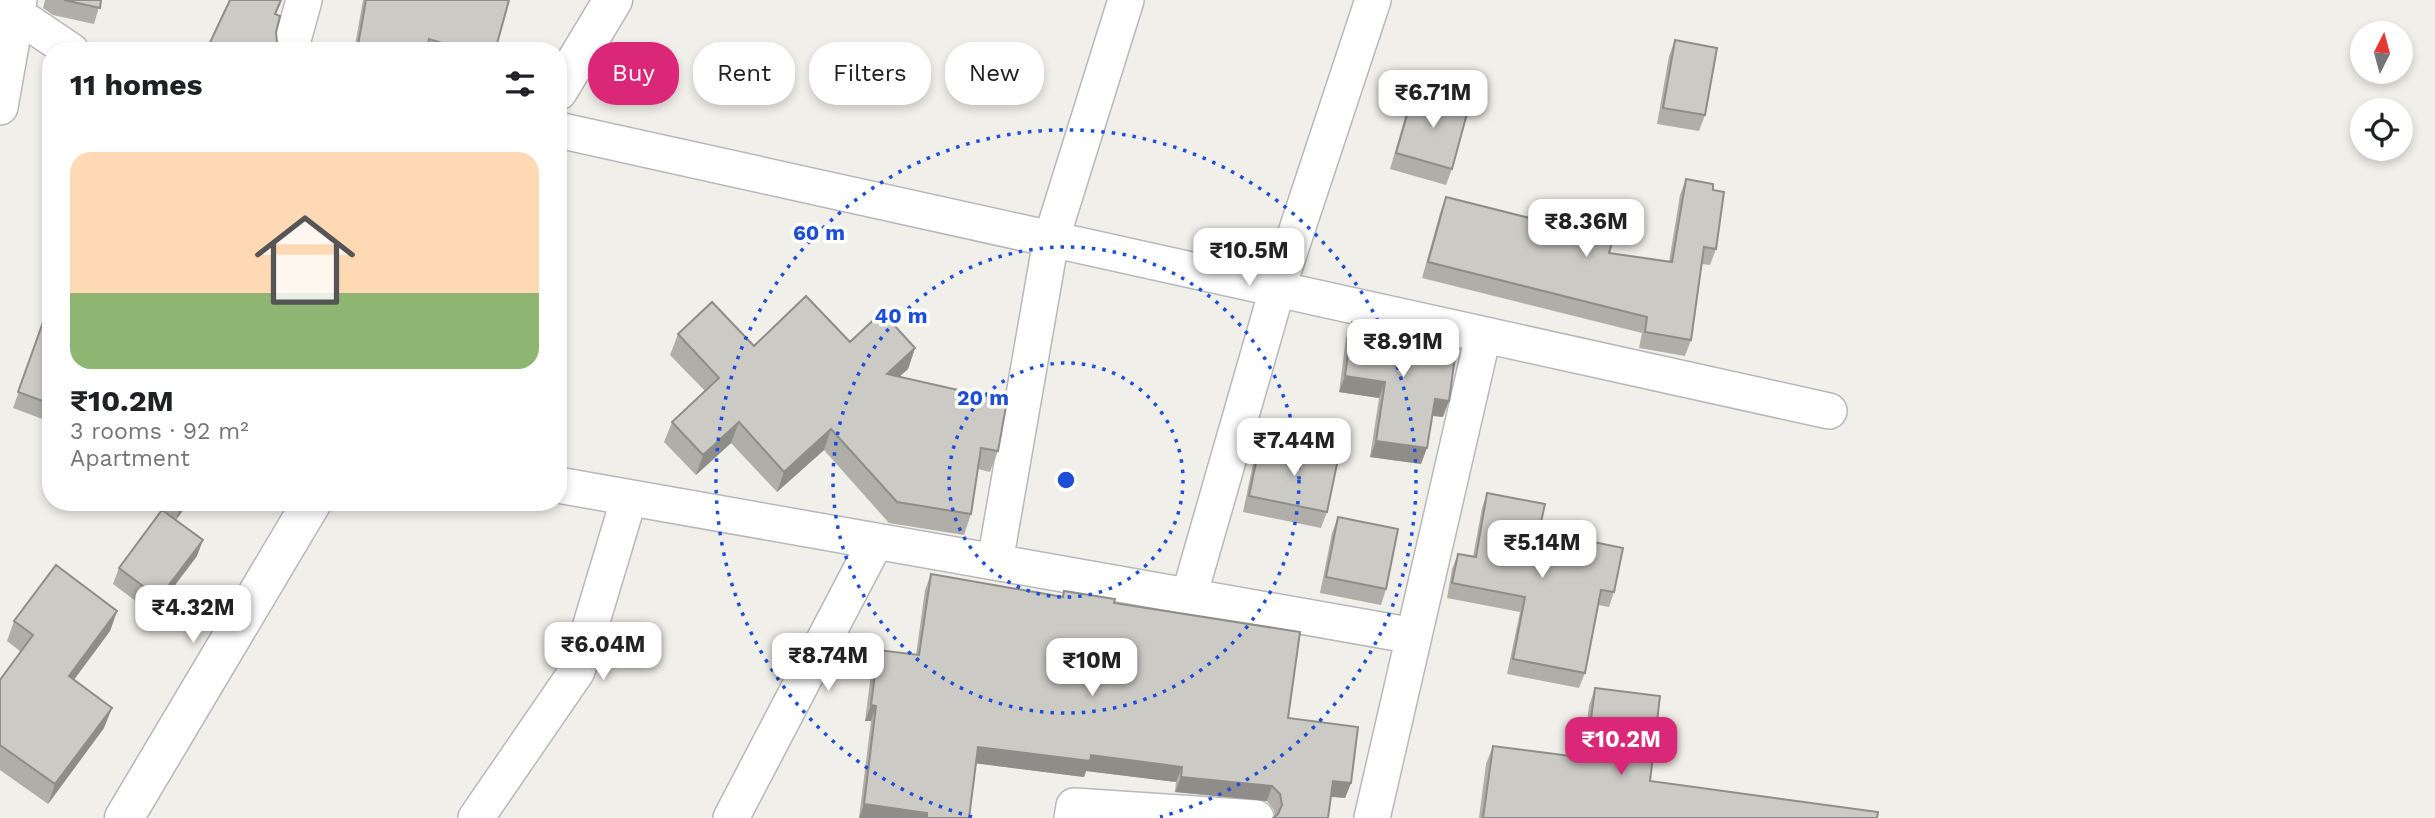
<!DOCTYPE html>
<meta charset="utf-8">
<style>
:root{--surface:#fff;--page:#f6f6f6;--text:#202124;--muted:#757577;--accent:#db2777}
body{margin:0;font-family:"Work Sans",sans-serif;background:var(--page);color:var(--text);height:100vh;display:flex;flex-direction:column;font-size:26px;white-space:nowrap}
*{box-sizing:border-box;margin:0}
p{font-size:23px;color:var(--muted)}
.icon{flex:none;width:38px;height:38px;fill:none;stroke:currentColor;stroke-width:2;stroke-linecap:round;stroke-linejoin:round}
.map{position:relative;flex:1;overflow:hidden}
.details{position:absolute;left:42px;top:42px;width:525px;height:469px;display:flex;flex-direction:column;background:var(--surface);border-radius:28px;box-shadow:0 4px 10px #0003}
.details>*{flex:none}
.hud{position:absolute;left:588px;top:42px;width:665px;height:63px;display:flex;gap:14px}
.needle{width:46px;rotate:6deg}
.tools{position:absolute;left:2350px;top:21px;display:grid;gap:14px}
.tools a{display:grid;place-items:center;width:63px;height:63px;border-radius:50%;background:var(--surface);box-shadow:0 4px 10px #0003;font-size:35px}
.price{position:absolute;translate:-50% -60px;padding:0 16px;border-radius:14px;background:#fff;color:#222;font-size:23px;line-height:46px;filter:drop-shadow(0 2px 4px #0008)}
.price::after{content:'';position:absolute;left:50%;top:42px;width:21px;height:16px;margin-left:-10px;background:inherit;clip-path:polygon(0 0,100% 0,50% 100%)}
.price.active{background:var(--accent);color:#fff}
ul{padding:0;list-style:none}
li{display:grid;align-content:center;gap:14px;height:371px;padding:0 28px}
li span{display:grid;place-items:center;height:217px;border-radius:21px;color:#555}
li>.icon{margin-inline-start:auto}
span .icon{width:126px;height:126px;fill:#fffc;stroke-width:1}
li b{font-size:30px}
h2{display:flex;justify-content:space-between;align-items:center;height:84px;padding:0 28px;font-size:30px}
.chip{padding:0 24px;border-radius:28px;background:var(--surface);box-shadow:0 4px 10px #0003;font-size:24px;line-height:63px}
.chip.active{background:var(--accent);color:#fff}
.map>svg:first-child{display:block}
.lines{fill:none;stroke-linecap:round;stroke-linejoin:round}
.street-casing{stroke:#b6b8bb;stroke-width:38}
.secondary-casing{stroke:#b5b7bb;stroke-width:41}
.street{stroke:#fff;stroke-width:35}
.secondary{stroke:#fff;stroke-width:38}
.wall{fill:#afaea9}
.shaded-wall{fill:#8f8d8a}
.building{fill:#cccac5;stroke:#8f8d8a;stroke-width:2}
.ring{fill:none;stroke:#1d4ed8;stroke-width:3.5;stroke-dasharray:3.5 7}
.centre{fill:#1d4ed8;stroke:#fff;stroke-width:3.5}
.ring-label{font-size:21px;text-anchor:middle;font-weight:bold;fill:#1d4ed8;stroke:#fff;stroke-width:7;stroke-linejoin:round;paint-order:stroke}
</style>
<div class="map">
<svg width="2435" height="818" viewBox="0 0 2435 818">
<rect width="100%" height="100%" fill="#f0efe9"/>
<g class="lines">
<defs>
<path id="street" d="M0 8 16 14 71 51
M290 51 304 0
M0 107 19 0
M558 130 1829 411
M558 485 1414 636
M995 562 1051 240 1126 0
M1189 596 1277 290 1373 0
M476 818 577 671 629 498
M731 818 876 541
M1072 818 1074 806 1256 818
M1372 818 1483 336"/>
<path id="secondary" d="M558 91 613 0
M124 818 312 502"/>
</defs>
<use href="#street" class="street-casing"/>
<use href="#secondary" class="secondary-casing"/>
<use href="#street" class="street"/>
<use href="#secondary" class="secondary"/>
</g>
<path class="wall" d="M45 0H101L94 24 53 15 43 8Z
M363 0H509L495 51H354Z
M1675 40 1705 115 1699 131 1657 124 1669 56Z
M1414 91 1452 169 1446 185 1390 169 1408 107Z
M1686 179 1713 190 1716 249 1710 265 1702 264 1691 340 1685 356 1639 348 1642 333 1422 278 1440 213 1446 197 1609 253 1669 262 1680 195Z
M51 300V413L48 421 13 408Z
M1352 322 1443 417 1432 416 1421 464 1370 457 1379 398 1339 392 1346 338Z
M678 334 754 346 850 342 915 348 908 369 899 377 998 451 990 472 978 469 971 514 964 535 889 523 824 450 777 492 731 443 696 475 664 442 672 422 705 391 670 355Z
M1260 443 1327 512 1321 528 1243 512 1254 459Z
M1487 493 1539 531 1614 592 1609 607 1598 605 1585 673 1579 688 1507 674 1520 612 1447 598 1452 569 1458 554 1473 557 1482 508Z
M151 502H189L176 520 197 556 153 614 113 584 119 568 162 510Z
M1338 517 1386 589 1381 605 1320 593 1332 533Z
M931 574 1062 597 1064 591 1114 603 1288 718 1351 783 1345 798 1331 797 1275 816 1274 810 1267 801 1175 792 1176 782 1086 771 1084 777 976 763 969 818H859L871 721H865L872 666 878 650 916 655 925 590Z
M117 611 110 631 74 679 104 728 48 804 0 770V680L21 652 7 641 14 621Z
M1595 688 1650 781 1877 818H1479L1486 764 1493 746 1582 758 1589 706Z"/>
<path class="shaded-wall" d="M915 348 908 369 879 395 887 374Z
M1345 376 1385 382 1379 398 1339 392Z
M1435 399 1449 401 1443 417 1429 415Z
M739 422 731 443 696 475 703 455Z
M831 429 824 450 777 492 784 472Z
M1376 441 1427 448 1421 464 1370 457Z
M183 502H189L176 520 181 504Z
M203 540 197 556 153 614 159 598Z
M117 611 110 631 62 696 69 676Z
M871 705 876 706 871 721H865Z
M112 708 104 728 48 804 55 784Z
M978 747 1091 755 1182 767 1176 782 1086 771 1084 777 973 763Z
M1181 777 1272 786 1267 801 1175 792Z
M1333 781 1351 783 1345 798 1328 796Z
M864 804 927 813 926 818H859Z"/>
<path class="building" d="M64 0H101L100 8Z
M230 0H281L275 14 280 16 276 32 278 51H206Z
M366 0H509L495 51H469L429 39 427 51H357Z
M1675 40 1717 48 1705 115 1663 108Z
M1414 91 1469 106 1452 169 1396 153Z
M1686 179 1713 184V190L1724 192 1716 249 1704 247 1691 340 1645 332 1647 317 1428 262 1446 197 1613 239 1609 253 1672 262Z
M806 296 850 342 882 312 915 348 887 374 1007 401 998 451 981 448 971 514 897 502 831 429 784 472 739 422 703 455 672 422 719 378 678 334 712 302 754 346Z
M51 300V404L18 392Z
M1352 322 1391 327 1390 334 1457 342 1449 401 1435 399 1427 448 1376 441 1385 382 1345 376Z
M1260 443 1338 459 1327 512 1249 496Z
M1487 493 1545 504 1539 531 1623 548 1614 592 1601 590 1585 673 1513 659 1525 597 1452 583 1458 554 1476 557Z
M162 510 203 540 159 598 119 568Z
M1338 517 1398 529 1386 589 1326 577Z
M56 565 117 611 69 676 112 708 55 784 0 745V680L33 635 14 621Z
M931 574 1063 597 1064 591 1115 599 1114 603 1300 632 1288 718 1358 727 1351 783 1333 781 1328 818H1273L1278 814 1282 805 1280 794 1272 786 1181 777 1182 767 1091 755 1090 761 978 747 969 818H927V813L864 804 876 706 871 705 878 650 919 655Z
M1595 688 1660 696 1650 781 1878 812 1877 818H1483L1493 746 1586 758Z"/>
<g class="ring">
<circle cx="1066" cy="480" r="117"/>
<circle cx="1066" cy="480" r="233"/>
<path d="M972 817A350 350 0 1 1 1160 817"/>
</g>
<circle cx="1066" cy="480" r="10" class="centre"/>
<g class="ring-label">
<text x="819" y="240">60 m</text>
<text x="901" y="323">40 m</text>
<text x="983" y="405">20 m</text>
</g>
</svg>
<div class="tools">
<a><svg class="needle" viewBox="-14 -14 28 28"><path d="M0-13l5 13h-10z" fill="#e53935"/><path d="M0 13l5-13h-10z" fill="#757577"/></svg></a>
<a><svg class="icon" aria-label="locate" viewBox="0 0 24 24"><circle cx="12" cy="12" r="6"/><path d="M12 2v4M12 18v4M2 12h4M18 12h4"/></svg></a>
</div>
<b class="price" style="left:1433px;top:130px">₹6.71M</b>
<b class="price" style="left:1586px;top:259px">₹8.36M</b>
<b class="price" style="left:1249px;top:288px">₹10.5M</b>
<b class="price" style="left:1403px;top:379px">₹8.91M</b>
<b class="price" style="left:1294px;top:478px">₹7.44M</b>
<b class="price" style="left:1542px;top:580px">₹5.14M</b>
<b class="price" style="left:193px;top:645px">₹4.32M</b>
<b class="price" style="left:603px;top:682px">₹6.04M</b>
<b class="price" style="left:828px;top:693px">₹8.74M</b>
<b class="price" style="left:1092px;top:698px">₹10M</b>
<b class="price active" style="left:1621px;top:777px">₹10.2M</b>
<div class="hud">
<a class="chip active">Buy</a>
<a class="chip">Rent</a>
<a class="chip">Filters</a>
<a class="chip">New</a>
</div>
<section class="details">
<h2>11 homes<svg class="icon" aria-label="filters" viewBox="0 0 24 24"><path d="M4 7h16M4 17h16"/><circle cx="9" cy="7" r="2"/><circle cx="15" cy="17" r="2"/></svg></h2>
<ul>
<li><span style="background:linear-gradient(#ffd9b3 65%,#8fb573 0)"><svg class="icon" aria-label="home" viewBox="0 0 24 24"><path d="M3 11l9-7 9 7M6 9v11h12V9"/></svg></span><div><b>₹10.2M</b><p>3 rooms · 92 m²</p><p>Apartment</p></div></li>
</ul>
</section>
</div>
